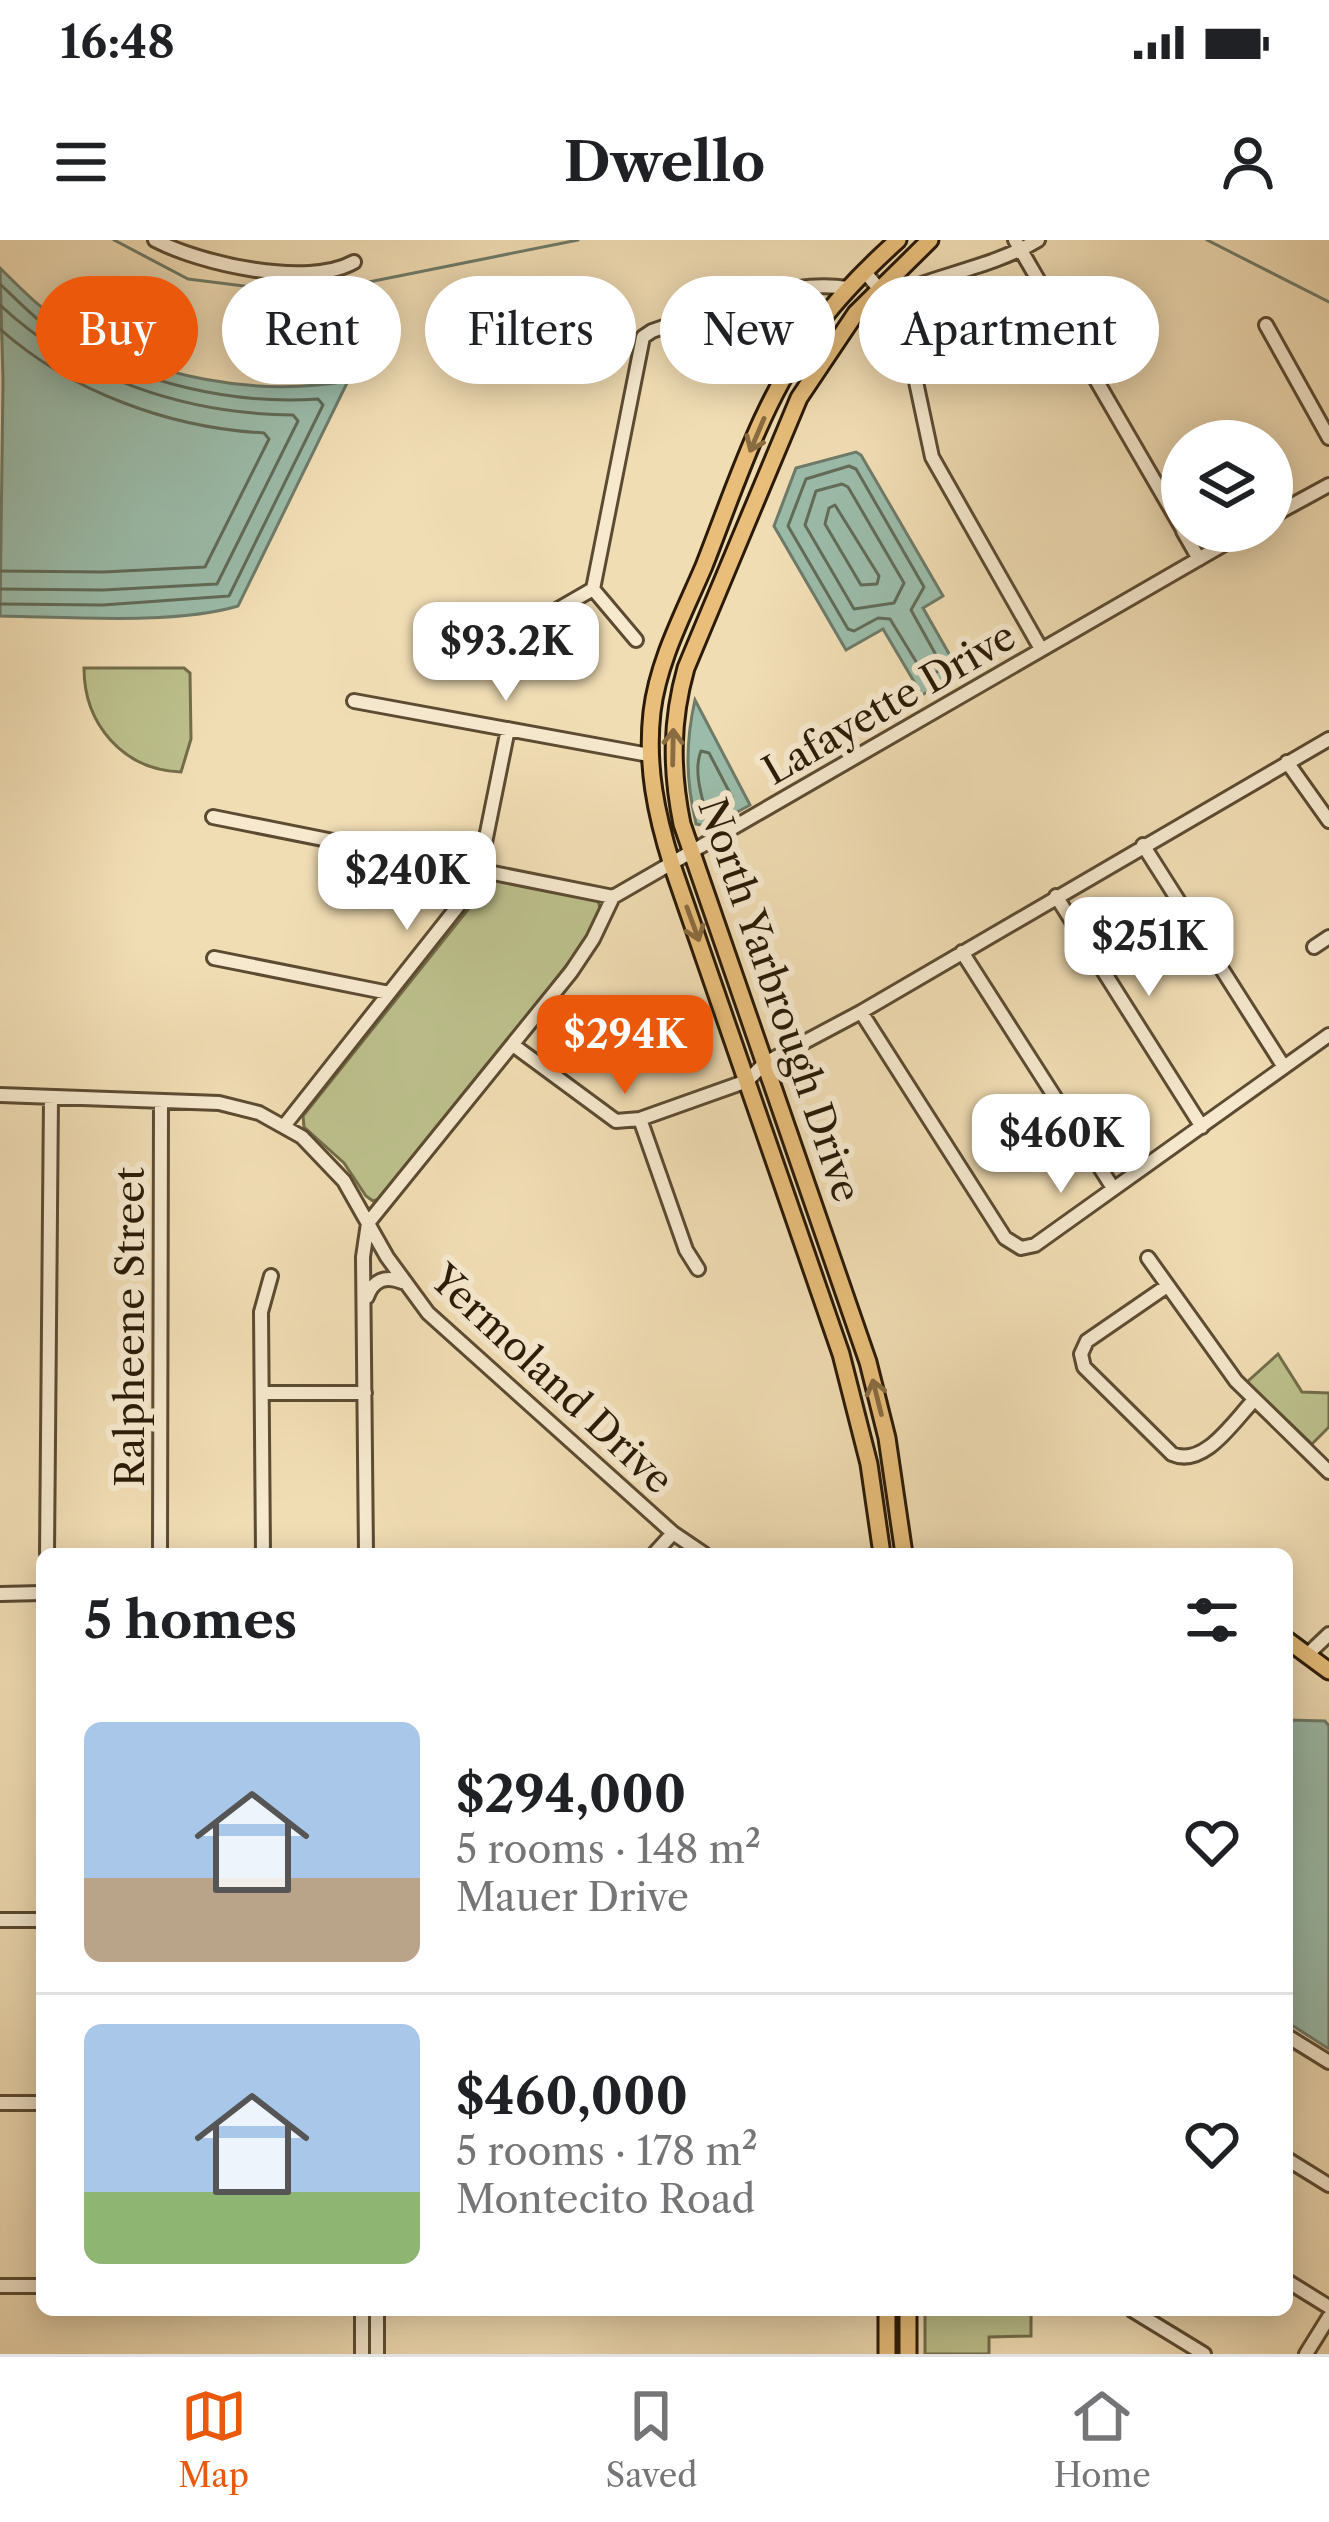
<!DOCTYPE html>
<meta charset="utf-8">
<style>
:root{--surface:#fff;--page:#f2f2f2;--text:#202124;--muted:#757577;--line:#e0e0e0;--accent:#ea580c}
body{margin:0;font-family:"Libre Caslon Text",serif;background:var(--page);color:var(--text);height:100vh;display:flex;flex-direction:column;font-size:45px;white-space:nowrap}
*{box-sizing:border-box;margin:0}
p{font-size:39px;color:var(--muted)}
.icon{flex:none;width:66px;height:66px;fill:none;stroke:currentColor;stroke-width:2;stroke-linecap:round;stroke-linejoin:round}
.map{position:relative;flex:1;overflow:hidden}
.side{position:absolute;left:36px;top:1308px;width:1257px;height:768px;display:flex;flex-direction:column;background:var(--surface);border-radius:18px;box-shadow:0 6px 30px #0003}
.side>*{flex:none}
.guide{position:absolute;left:36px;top:36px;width:1257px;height:108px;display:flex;gap:24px}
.controls{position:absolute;left:1161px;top:180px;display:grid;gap:24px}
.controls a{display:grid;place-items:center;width:132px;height:132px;border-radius:50%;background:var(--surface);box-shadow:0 6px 30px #0003;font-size:60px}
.price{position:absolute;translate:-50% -102px;padding:0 27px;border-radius:24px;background:#fff;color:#222;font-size:39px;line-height:78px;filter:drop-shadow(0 3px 6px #0008)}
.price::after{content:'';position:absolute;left:50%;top:72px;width:36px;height:27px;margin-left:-18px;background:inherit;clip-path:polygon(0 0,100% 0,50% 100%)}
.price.current{background:var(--accent);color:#fff}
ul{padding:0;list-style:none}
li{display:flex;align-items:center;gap:36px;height:300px;padding:0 48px}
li+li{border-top:3px solid var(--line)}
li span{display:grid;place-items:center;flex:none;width:336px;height:240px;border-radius:18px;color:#555}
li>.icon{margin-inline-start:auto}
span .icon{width:144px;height:144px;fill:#fffc;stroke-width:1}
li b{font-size:51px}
h2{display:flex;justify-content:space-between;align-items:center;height:144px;padding:0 48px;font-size:51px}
.chip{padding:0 42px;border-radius:54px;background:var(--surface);box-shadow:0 6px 30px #0003;font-size:42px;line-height:108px}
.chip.current{background:var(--accent);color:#fff}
.status{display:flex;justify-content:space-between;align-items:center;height:84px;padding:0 60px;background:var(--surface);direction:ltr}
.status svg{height:33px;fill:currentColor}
header{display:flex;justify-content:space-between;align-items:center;height:156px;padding:0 48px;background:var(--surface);font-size:54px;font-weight:700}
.tab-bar{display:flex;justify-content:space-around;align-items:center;height:168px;border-top:3px solid var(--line);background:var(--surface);font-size:33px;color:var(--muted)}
.tab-bar a{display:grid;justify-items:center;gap:6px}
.tab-bar .current{color:var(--accent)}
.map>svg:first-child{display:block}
.green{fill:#bcc08c;stroke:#736d4a;stroke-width:3}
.water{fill:#9bbcaa;stroke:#6e7b69;stroke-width:3}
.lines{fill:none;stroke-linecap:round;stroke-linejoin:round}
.shore{stroke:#626b58;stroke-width:3}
.stream{stroke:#6e7b69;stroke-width:3}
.minor-casing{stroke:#5c4b32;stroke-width:18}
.major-casing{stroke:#2a1a07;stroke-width:21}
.minor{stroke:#f6e9ce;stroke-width:12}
.major{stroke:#e8be7a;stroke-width:15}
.oneway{stroke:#896c40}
.labels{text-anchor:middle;stroke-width:12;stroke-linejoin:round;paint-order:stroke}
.street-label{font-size:39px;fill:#2a1a07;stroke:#f6e9ce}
</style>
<div class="status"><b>16:48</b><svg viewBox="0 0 49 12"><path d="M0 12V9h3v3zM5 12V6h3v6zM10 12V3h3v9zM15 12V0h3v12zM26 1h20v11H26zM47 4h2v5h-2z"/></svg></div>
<header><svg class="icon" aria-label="menu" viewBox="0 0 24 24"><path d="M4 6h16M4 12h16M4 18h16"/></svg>Dwello<svg class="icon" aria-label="person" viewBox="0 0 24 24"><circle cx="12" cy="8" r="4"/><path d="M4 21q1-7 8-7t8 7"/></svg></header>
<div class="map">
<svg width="1329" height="2114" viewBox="0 0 1329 2114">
<rect width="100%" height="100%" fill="#f1ddb4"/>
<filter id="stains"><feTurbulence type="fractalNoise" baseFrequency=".00167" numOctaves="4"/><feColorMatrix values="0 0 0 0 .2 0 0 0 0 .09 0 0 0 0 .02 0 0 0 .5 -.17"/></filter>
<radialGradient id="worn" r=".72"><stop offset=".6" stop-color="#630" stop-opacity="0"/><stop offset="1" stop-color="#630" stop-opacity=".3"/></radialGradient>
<path class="green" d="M84 428H184L190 433 191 499 181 532C123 530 84 484 84 428Z
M494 637 597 657 600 668 595 686 581 707 385 957 373 961 366 956 344 923 304 887 303 876Z
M1278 1114 1302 1152 1329 1153V1187L1312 1204 1247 1142Z
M925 2070H1031V2096L989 2097V2114H925Z"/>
<path class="water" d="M0 28C21 49 45 73 70 88 151 138 256 157 348 141L238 366C175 385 68 377 0 376L3 141Z
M856 212 861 215 943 356 923 368 960 433 922 455 883 389 846 410 774 286 796 228Z
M695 460 750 565 710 587 696 584C686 541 685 504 695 460Z
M1287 1480 1325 1481 1329 1486V1809L1287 1782Z"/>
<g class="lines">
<path class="shore" d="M0 44C20 63 41 85 65 99 138 143 233 165 318 159L323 165 229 356 103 365 0 364
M0 65C79 139 186 174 293 175L298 181 217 344 103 350 0 349
M0 89C71 152 170 188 264 193L269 199 205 327 103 332 0 331
M849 226 856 229 924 347 911 370 941 424 940 430 931 435 923 433 890 379 878 378 854 391 848 389 788 286 806 239Z
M842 244 848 247 904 343 894 363 854 369 805 285 816 251Z
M835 265 879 336 877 344 861 345 825 284 829 268Z
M701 511 709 513 732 557 730 563 711 573 705 569C700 551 694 528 701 511Z"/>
<path class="stream" d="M114 0 188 39 309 54 578 0
M1207 0 1329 62"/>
<defs>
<path id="minor" d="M155 0C201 24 307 48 354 22
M1015 0 1182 288
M864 31 902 76 932 217 1041 409
M888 57C936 35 993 27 1038 0
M1266 85 1329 198
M1272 276 1329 245
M1183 291 1199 319
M593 349 636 400
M505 400 593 349 643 97 652 91C712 71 784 38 848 48
M354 461 649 515
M1287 522 1329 581
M213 577 613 657
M1143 605 1284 827
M1056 656 1202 887
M1314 707 1329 697
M962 712 1113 948
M214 718 389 753
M861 772 1005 998 1021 1008 1035 1005 1329 795
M513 805 616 881 640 879 747 841 765 823 861 772 1329 499
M0 855 219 863 259 873 302 897 344 941 387 1017 428 1073 673 1293 704 1314
M640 879 686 1010 698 1029
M284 886 477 642 508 489
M1148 1018 1236 1141 1329 1232
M1167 1046 1087 1101 1081 1114 1084 1127 1172 1214C1204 1228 1233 1182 1254 1160
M367 1057C373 1040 386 1035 402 1042
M262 1153H365
M47 1314 51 857
M160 1314 161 861
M263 1314 261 1072 271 1036
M366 1314 363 1017 368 983 571 732 593 699 613 657 1247 291
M654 1314 673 1293
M0 1354 42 1353
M1308 1414 1329 1394
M0 1680H42
M1287 1796 1329 1822
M0 1863H42
M1287 1919 1329 1945
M1287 2041 1329 2067
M0 2046H42
M362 2070V2114
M377 2070V2114
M1132 2070 1204 2114
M1306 2114 1329 2077"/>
<path id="major" d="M882 1314 869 1224 841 1114 672 625C656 574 646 526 652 472 658 421 684 373 704 326 736 245 763 157 817 86 841 54 868 27 898 0
M904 1314 887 1198 868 1122 682 584C671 530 671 481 686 428L799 158 856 73 930 0
M1287 1400 1329 1431
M887 2070V2114
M908 2114V2070"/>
</defs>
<use href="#minor" class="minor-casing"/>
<use href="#major" class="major-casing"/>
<use href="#minor" class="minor"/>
<use href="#major" class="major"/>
</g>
<defs><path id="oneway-shaft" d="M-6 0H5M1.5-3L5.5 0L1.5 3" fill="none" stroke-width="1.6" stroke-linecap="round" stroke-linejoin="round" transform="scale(3)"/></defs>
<g class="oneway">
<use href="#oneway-shaft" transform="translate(757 195) rotate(113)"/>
<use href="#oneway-shaft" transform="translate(673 507) rotate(-89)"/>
<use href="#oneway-shaft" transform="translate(693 684) rotate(70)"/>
<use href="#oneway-shaft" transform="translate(877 1157) rotate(-104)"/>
</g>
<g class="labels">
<g class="street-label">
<text transform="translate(889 463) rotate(-30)" y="14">Lafayette Drive</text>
<text transform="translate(780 760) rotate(71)" y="14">North Yarbrough Drive</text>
<text transform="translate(130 1087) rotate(-90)" y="14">Ralpheene Street</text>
<text transform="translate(552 1139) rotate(43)" y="14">Yermoland Drive</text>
</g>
</g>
<rect width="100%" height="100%" filter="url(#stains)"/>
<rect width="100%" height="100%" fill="url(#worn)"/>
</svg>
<div class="controls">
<a><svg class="icon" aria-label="layers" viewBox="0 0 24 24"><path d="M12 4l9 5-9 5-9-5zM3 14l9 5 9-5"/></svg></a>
</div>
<b class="price" style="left:506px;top:464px">$93.2K</b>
<b class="price" style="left:407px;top:693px">$240K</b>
<b class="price" style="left:1149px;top:759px">$251K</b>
<b class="price current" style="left:625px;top:857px">$294K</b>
<b class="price" style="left:1061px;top:956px">$460K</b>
<div class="guide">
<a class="chip current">Buy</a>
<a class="chip">Rent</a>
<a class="chip">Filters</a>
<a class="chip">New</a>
<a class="chip">Apartment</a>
</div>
<section class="side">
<h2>5 homes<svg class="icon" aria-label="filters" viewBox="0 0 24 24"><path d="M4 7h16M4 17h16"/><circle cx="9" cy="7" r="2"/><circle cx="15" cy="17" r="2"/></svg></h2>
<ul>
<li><span style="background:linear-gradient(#a9c7e8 65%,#b9a48a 0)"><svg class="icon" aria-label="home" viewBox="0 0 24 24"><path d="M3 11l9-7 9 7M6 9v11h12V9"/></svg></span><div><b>$294,000</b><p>5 rooms · 148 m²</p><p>Mauer Drive</p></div><svg class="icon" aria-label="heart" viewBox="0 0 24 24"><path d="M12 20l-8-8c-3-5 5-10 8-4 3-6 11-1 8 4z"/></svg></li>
<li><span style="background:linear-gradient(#a9c7e8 70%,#8fb573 0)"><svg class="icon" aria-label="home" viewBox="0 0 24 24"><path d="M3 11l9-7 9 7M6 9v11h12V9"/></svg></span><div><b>$460,000</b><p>5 rooms · 178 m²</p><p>Montecito Road</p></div><svg class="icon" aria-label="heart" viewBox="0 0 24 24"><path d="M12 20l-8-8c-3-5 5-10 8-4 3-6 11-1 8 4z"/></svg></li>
</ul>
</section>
</div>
<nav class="tab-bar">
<a class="current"><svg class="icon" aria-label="map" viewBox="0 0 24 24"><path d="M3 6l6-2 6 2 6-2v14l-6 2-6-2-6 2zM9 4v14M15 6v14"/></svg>Map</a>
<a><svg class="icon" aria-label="saved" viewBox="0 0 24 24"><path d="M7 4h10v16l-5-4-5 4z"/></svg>Saved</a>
<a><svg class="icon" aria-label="home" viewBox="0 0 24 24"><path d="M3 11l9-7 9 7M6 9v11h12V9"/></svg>Home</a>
</nav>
